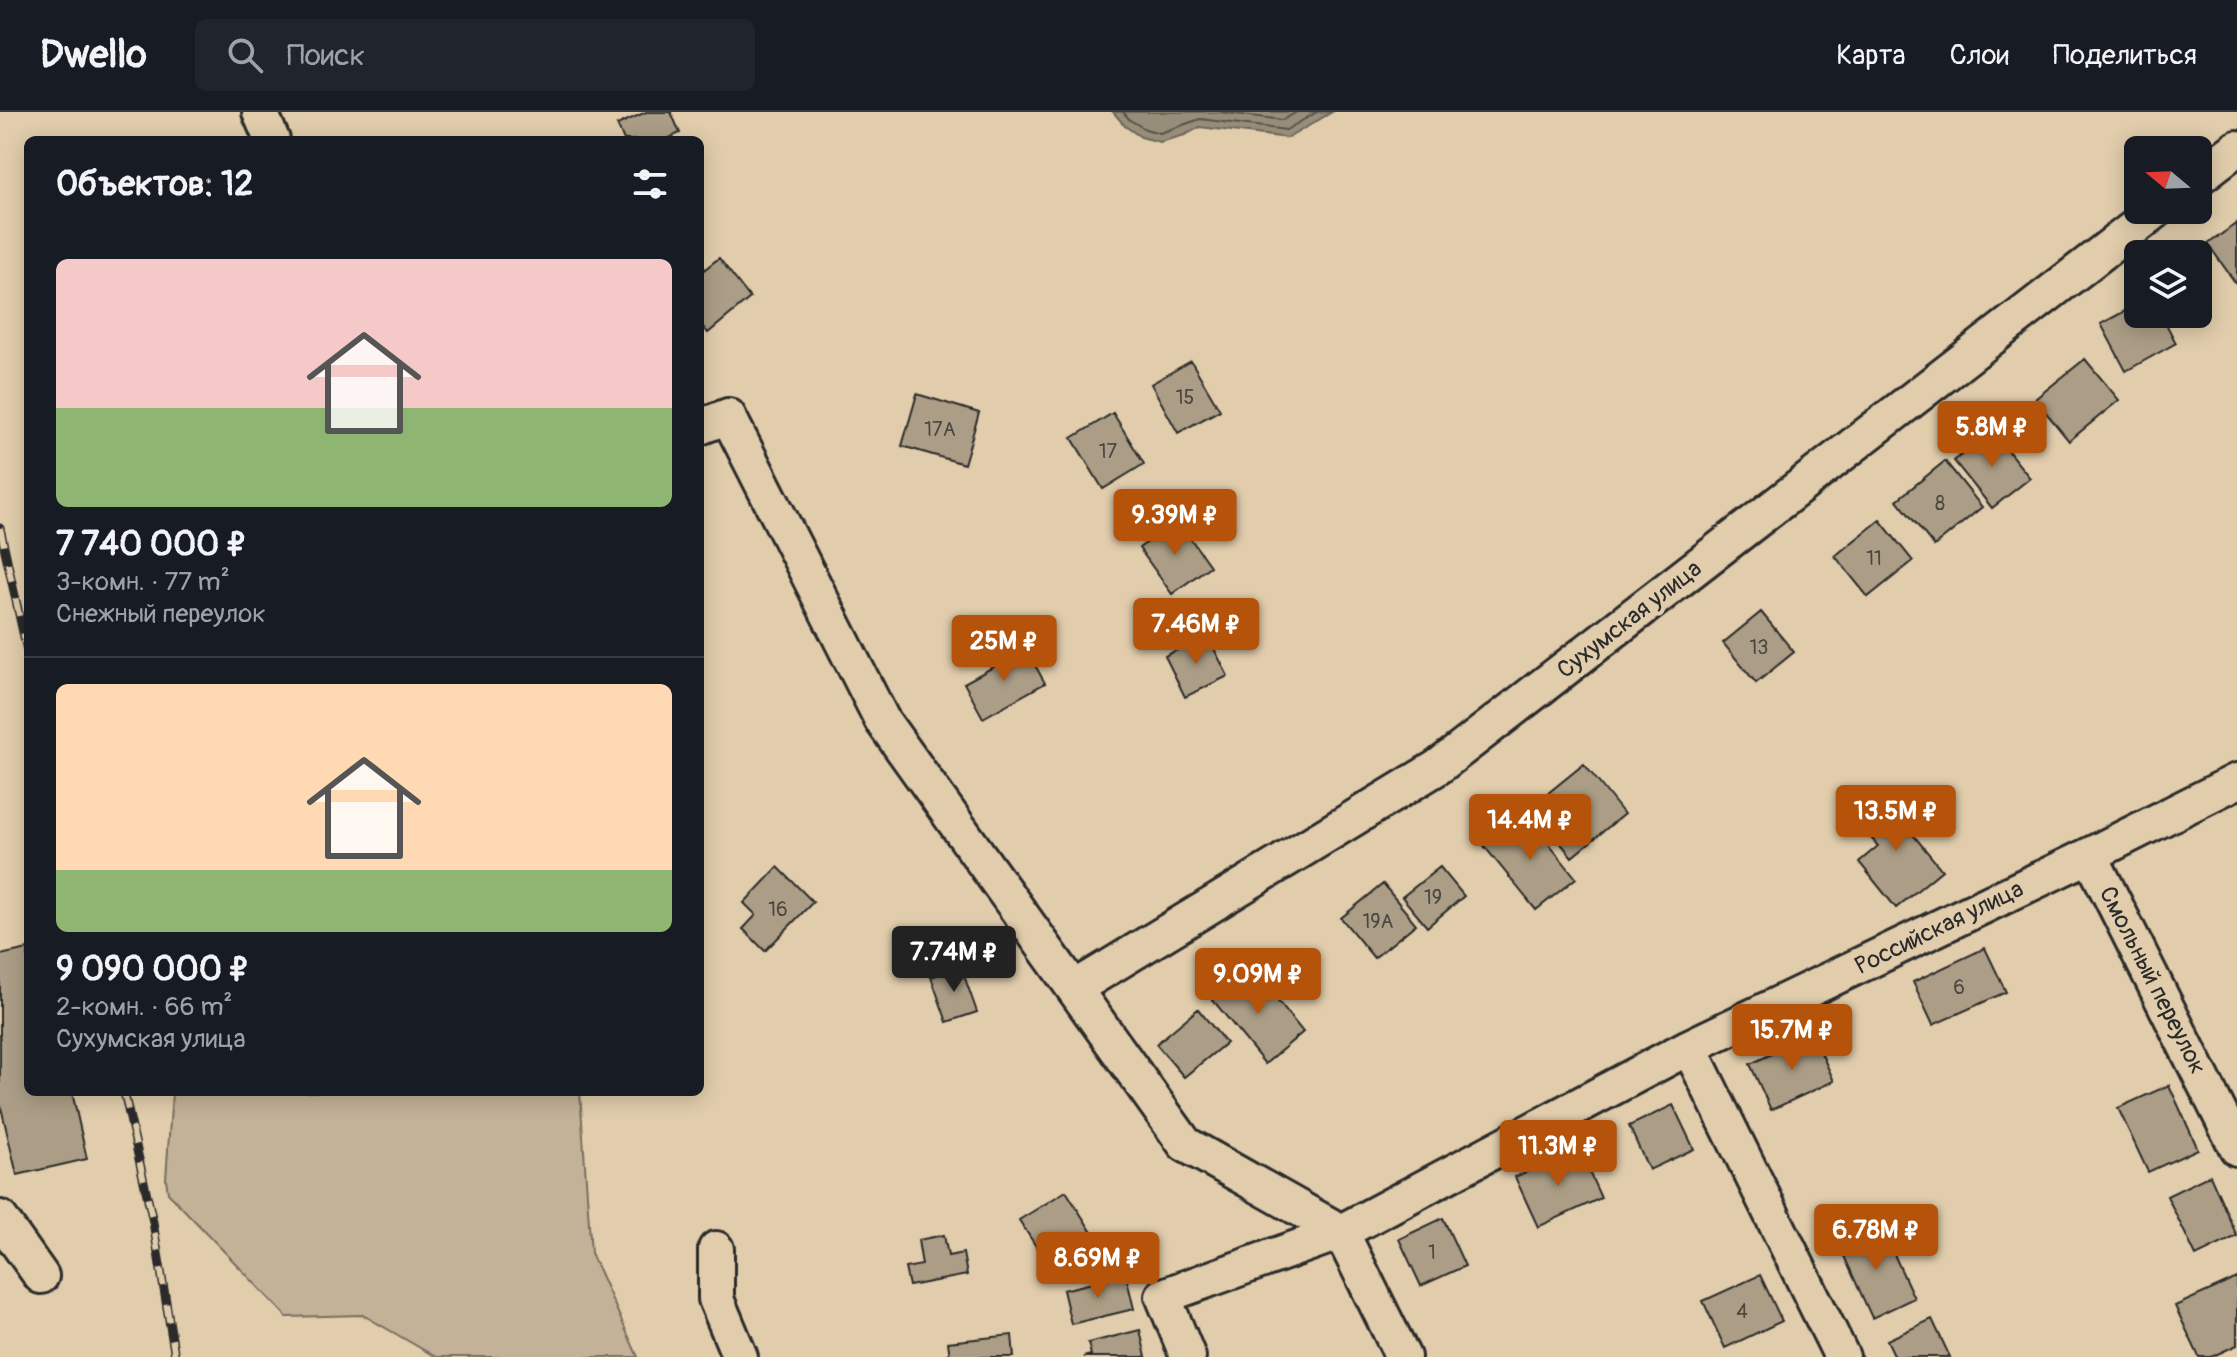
<!DOCTYPE html>
<html lang="ru">
<meta charset="utf-8">
<style>
:root{--surface:#171b24;--page:#20242c;--text:#f1f3f6;--muted:#9ea1a6;--line:#363941;--accent:#b45309}
body{margin:0;font-family:Pangolin,sans-serif;background:var(--page);color:var(--text);height:100vh;display:flex;flex-direction:column;font-size:30px;white-space:nowrap}
*{box-sizing:border-box;margin:0}
p{font-size:26px;color:var(--muted)}
.icon{flex:none;width:44px;height:44px;fill:none;stroke:currentColor;stroke-width:2;stroke-linecap:round;stroke-linejoin:round}
.map{position:relative;flex:1;overflow:hidden}
.panel{position:absolute;left:24px;top:24px;width:680px;height:960px;display:flex;flex-direction:column;background:var(--surface);border-radius:12px;box-shadow:0 4px 20px #0003}
.panel>*{flex:none}
.needle{width:52px;rotate:289deg}
.buttons{position:absolute;left:2124px;top:24px;display:grid;gap:16px}
.buttons a{display:grid;place-items:center;width:88px;height:88px;border-radius:12px;background:var(--surface);box-shadow:0 4px 20px #0003;font-size:40px}
.price{position:absolute;translate:-50% -68px;padding:0 18px;border-radius:8px;background:var(--accent);color:#fff;font-size:26px;line-height:52px;filter:drop-shadow(0 2px 4px #0008)}
.price::after{content:'';position:absolute;left:50%;top:48px;width:24px;height:18px;margin-left:-12px;background:inherit;clip-path:polygon(0 0,100% 0,50% 100%)}
.price.selected{background:#222;color:#fff}
ul{padding:0;list-style:none}
li{display:grid;align-content:center;gap:16px;height:424px;padding:0 32px}
li+li{border-top:2px solid var(--line)}
li span{display:grid;place-items:center;height:248px;border-radius:12px;color:#555}
li>.icon{margin-inline-start:auto}
span .icon{width:144px;height:144px;fill:#fffc;stroke-width:1}
li b{font-size:34px}
h2{display:flex;justify-content:space-between;align-items:center;height:96px;padding:0 32px;font-size:34px}
header{display:flex;align-items:center;gap:48px;box-sizing:border-box;height:112px;padding:0 40px;background:var(--surface);border-bottom:2px solid var(--line)}
header strong{font-size:38px}
nav{display:flex;gap:44px;margin-inline-start:auto;font-size:28px}
.search{width:560px;height:72px;background:var(--page);display:flex;align-items:center;gap:20px;box-sizing:border-box;padding:0 28px;border-radius:12px;color:var(--muted);font-size:30px}
.map>svg:first-child{display:block}
.green{fill:#c3b297;stroke:#776e61;stroke-width:2}
.water{fill:#988d79;stroke:#6c665a;stroke-width:2}
.lines{fill:none;stroke-linecap:round;stroke-linejoin:round}
.shore{stroke:#57524a;stroke-width:2}
.building{fill:#ac9e86;stroke:#2b2b2b;stroke-width:2}
.minor-casing{stroke:#2b2b2b;stroke-width:40}
.minor{stroke:#e1cdac;stroke-width:34}
.rail-casing{stroke:#2b2b2b;stroke-width:9}
.rail{stroke:#e1cdac;stroke-width:6;stroke-dasharray:18;stroke-linecap:butt}
.labels{text-anchor:middle;stroke-width:8;stroke-linejoin:round;paint-order:stroke}
.number-label{font-size:20px;fill:#4b4842}
.street-label{font-size:24px;fill:#2b2b2b;stroke:#e1cdac}
</style>
<header>
<strong>Dwello</strong>
<div class="search"><svg class="icon" aria-label="search" viewBox="0 0 24 24"><circle cx="10" cy="10" r="6"/><path d="M15 15l6 6"/></svg>Поиск</div>
<nav><a>Карта</a><a>Слои</a><a>Поделиться</a></nav>
</header>
<div class="map">
<svg width="2237" height="1245" viewBox="0 0 2237 1245">
<rect width="100%" height="100%" fill="#e1cdac"/>
<filter id="ink" filterUnits="userSpaceOnUse"><feTurbulence type="fractalNoise" baseFrequency=".0125" numOctaves="2"/><feDisplacementMap in="SourceGraphic" scale="16" xChannelSelector="R" yChannelSelector="G"/><feConvolveMatrix kernelMatrix="1 2 1 2 8 2 1 2 1" color-interpolation-filters="sRGB"/></filter>
<g filter="url(#ink)">
<path class="green" d="M172 980H580L591 1141 638 1245H436L363 1203 287 1205 168 1081 166 1067Z"/>
<path class="water" d="M1113 0H1332L1288 26 1200 15 1185 23 1160 30 1141 25 1125 14Z"/>
<g class="lines">
<path class="shore" d="M1123 0 1130 8 1145 17 1160 21 1200 7 1286 18 1317 0
M1219 0 1283 8 1297 0"/>
</g>
<path class="building" d="M646 0H671L680 21 665 28H624L617 13Z
M2237 111V173L2208 132Z
M719 146 750 186 708 221 700 211V161Z
M2138 192V202H2161L2176 231 2126 259 2101 212Z
M2085 247 2119 288 2069 329 2035 287Z
M1191 249 1220 298 1178 321 1151 272Z
M917 282 979 301 964 352 902 334Z
M1113 301 1144 352 1103 377 1072 326Z
M1991 318 2030 366 1992 396 1954 349Z
M1945 349 1982 395 1934 434 1897 388Z
M1880 408 1913 449 1868 485 1835 444Z
M1178 409 1210 454 1172 482 1139 436Z
M1761 500 1794 540 1756 571 1723 531Z
M1207 523 1228 564 1185 585 1165 544Z
M1026 537 1045 571 983 606 964 571Z
M1584 652 1624 702 1572 745 1531 695Z
M1898 680 1913 698 1901 708 1942 758 1896 796 1859 750 1878 734 1859 712Z
M1524 701 1576 766 1536 798 1484 734Z
M778 755 813 790 765 839 743 817 756 803 744 791Z
M1440 755 1464 784 1427 815 1402 785Z
M1383 772 1416 812 1374 846 1341 806Z
M1985 836 2006 880 1933 913 1913 870Z
M28 837V980H72L87 1047 17 1063 0 991V843Z
M961 855 977 900 947 910 931 865Z
M1250 855 1303 920 1265 952 1212 887Z
M1198 897 1226 931 1184 965 1156 932Z
M1813 923 1834 969 1771 998 1750 952Z
M2169 973 2198 1037 2148 1060 2118 996Z
M1673 993 1694 1037 1649 1058 1629 1014Z
M1578 1036 1601 1086 1538 1115 1515 1065Z
M2210 1063 2237 1124 2196 1144 2167 1084Z
M1066 1079 1096 1127 1050 1156 1019 1108Z
M1443 1106 1465 1154 1421 1174 1399 1127Z
M1881 1114 1914 1186 1872 1206 1839 1133Z
M944 1123 948 1144 963 1141 967 1163 909 1174 905 1156 922 1153 918 1128Z
M1126 1163 1134 1197 1071 1212 1063 1178Z
M1760 1163 1782 1209 1725 1236 1703 1189Z
M2237 1166V1233L2211 1245H2199L2175 1194Z
M1932 1207 1950 1245H1895L1887 1228Z
M1140 1218 1146 1245H1083L1091 1243 1088 1231Z
M1012 1223 1014 1245H950L948 1230Z"/>
<g class="lines">
<defs>
<path id="minor" d="M260 0 272 28
M2198 66 2237 36
M700 315 728 304 882 608 1185 1032 1341 1120 1403 1245
M2090 743 2237 1036
M1075 876 1438 655 2157 98
M1689 935 1842 1245
M0 1106 41 1164
M716 1137V1187L740 1245
M1188 1245 1163 1184 1341 1120 1689 935 2090 743 2237 669"/>
</defs>
<use href="#minor" class="minor-casing"/>
<use href="#minor" class="minor"/>
<defs>
<path id="rail" d="M0 416 28 543
M124 980 153 1110 175 1245"/>
</defs>
<use href="#rail" class="rail-casing"/>
<use href="#rail" class="rail"/>
</g>
</g>
<g class="labels">
<g class="number-label">
<text x="1185" y="292">15</text>
<text x="940" y="324">17А</text>
<text x="1108" y="346">17</text>
<text x="1940" y="398">8</text>
<text x="1874" y="453">11</text>
<text x="1759" y="542">13</text>
<text x="1433" y="792">19</text>
<text x="778" y="804">16</text>
<text x="1378" y="816">19А</text>
<text x="1959" y="882">6</text>
<text x="1432" y="1147">1</text>
<text x="1742" y="1206">4</text>
</g>
<g class="street-label">
<text transform="translate(1629 507) rotate(-38)" y="8">Сухумская улица</text>
<text transform="translate(1939 815) rotate(-26)" y="8">Российская улица</text>
<text transform="translate(2153 868) rotate(63)" y="8">Смольный переулок</text>
</g>
</g>
</svg>
<div class="buttons">
<a><svg class="needle" viewBox="-14 -14 28 28"><path d="M0-13l5 13h-10z" fill="#e53935"/><path d="M0 13l5-13h-10z" fill="#9ea1a6"/></svg></a>
<a><svg class="icon" aria-label="layers" viewBox="0 0 24 24"><path d="M12 4l9 5-9 5-9-5zM3 14l9 5 9-5"/></svg></a>
</div>
<b class="price" style="left:1992px;top:357px">5.8M ₽</b>
<b class="price" style="left:1175px;top:445px">9.39M ₽</b>
<b class="price" style="left:1196px;top:554px">7.46M ₽</b>
<b class="price" style="left:1004px;top:571px">25M ₽</b>
<b class="price" style="left:1896px;top:741px">13.5M ₽</b>
<b class="price" style="left:1530px;top:750px">14.4M ₽</b>
<b class="price selected" style="left:954px;top:882px">7.74M ₽</b>
<b class="price" style="left:1258px;top:904px">9.09M ₽</b>
<b class="price" style="left:1792px;top:960px">15.7M ₽</b>
<b class="price" style="left:1558px;top:1076px">11.3M ₽</b>
<b class="price" style="left:1876px;top:1160px">6.78M ₽</b>
<b class="price" style="left:1098px;top:1188px">8.69M ₽</b>
<section class="panel">
<h2>Объектов: 12<svg class="icon" aria-label="filters" viewBox="0 0 24 24"><path d="M4 7h16M4 17h16"/><circle cx="9" cy="7" r="2"/><circle cx="15" cy="17" r="2"/></svg></h2>
<ul>
<li><span style="background:linear-gradient(#f6c9c9 60%,#8fb573 0)"><svg class="icon" aria-label="home" viewBox="0 0 24 24"><path d="M3 11l9-7 9 7M6 9v11h12V9"/></svg></span><div><b>7 740 000 ₽</b><p>3-комн. · 77 m²</p><p>Снежный переулок</p></div></li>
<li><span style="background:linear-gradient(#ffd9b3 75%,#8fb573 0)"><svg class="icon" aria-label="home" viewBox="0 0 24 24"><path d="M3 11l9-7 9 7M6 9v11h12V9"/></svg></span><div><b>9 090 000 ₽</b><p>2-комн. · 66 m²</p><p>Сухумская улица</p></div></li>
</ul>
</section>
</div>
